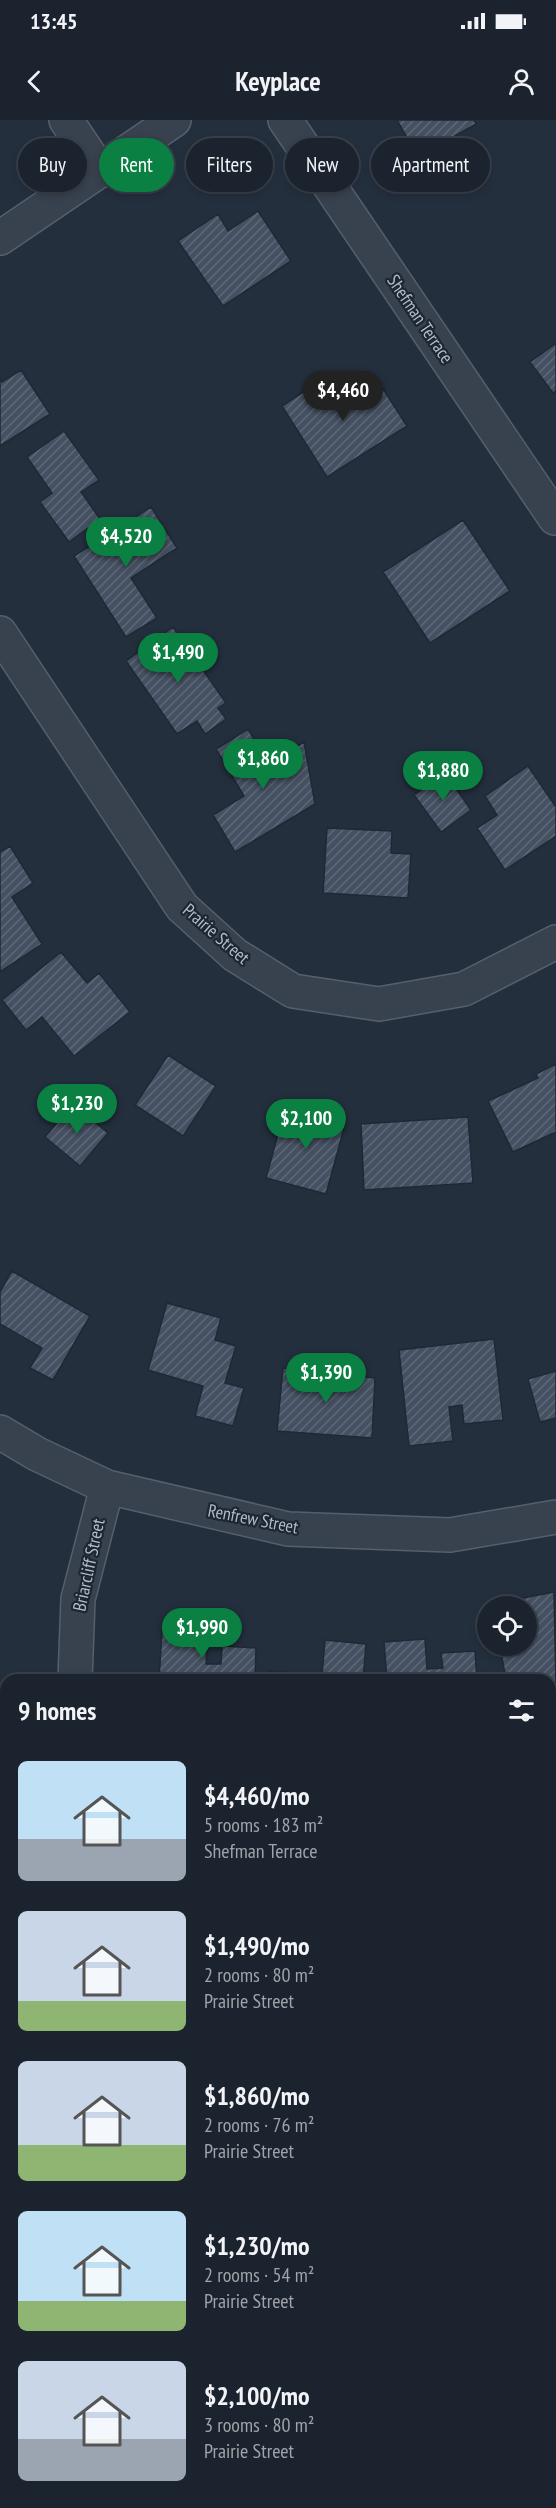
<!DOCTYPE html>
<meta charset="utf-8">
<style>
:root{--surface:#1b232e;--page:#242b36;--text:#f1f3f6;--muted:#a0a4aa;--line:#39404a;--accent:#0b8043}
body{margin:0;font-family:"PT Sans Narrow",sans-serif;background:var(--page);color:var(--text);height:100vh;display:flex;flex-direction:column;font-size:22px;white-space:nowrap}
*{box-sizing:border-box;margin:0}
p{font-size:20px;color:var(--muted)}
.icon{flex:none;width:33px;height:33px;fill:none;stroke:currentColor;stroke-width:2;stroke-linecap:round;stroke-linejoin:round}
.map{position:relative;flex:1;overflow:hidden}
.drawer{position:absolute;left:0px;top:1554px;width:556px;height:834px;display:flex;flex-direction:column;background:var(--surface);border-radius:18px 18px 0 0;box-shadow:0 3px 9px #0003,0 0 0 2px var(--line)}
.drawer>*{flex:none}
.guide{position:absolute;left:18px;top:18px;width:520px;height:54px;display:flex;gap:12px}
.fabs{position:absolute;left:477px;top:1476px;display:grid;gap:12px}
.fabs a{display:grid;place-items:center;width:60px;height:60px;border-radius:50%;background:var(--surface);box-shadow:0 3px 9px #0003,0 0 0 2px var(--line);font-size:30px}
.price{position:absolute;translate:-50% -51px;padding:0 14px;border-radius:21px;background:var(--accent);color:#fff;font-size:20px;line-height:39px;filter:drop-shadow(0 2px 3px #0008)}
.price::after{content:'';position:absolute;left:50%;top:36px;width:18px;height:14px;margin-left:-9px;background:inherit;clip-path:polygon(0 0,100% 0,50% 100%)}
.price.selected{background:#222;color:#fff}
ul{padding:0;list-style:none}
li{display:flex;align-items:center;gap:18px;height:150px;padding:0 18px}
li span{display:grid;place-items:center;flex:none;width:168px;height:120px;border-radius:9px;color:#555}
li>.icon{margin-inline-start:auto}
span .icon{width:72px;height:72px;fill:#fffc;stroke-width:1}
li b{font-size:26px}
h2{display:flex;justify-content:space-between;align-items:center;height:72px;padding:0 18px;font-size:26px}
.pill{padding:0 21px;border-radius:27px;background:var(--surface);box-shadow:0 3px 9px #0003,0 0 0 2px var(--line);font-size:21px;line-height:54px}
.pill.selected{background:var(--accent);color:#fff}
.status{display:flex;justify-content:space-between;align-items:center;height:42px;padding:0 30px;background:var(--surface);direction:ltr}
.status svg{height:16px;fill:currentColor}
header{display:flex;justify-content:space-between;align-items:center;height:78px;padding:0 18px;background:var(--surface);font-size:27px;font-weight:600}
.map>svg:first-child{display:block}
.forest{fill:url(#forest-crowns)}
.building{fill:url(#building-hatch);stroke:#1f2835;stroke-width:1.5}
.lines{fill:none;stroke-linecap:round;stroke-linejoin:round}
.street-casing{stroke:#565f6c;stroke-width:36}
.street{stroke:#38414e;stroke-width:33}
.labels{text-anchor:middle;stroke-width:4.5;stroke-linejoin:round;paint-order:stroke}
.street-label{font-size:18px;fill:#b4bcc9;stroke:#1d2633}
</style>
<div class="status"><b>13:45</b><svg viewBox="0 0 49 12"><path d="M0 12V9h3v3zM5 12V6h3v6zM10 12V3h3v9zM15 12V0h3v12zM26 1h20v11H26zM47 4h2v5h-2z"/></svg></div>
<header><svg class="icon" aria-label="back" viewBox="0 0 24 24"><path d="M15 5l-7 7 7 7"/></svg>Keyplace<svg class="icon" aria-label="person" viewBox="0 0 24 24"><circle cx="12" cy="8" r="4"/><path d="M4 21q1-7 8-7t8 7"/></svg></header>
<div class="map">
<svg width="556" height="2388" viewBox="0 0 556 2388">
<defs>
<pattern id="forest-crowns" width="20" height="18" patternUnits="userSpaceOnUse" patternTransform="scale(1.5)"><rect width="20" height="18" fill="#263c3f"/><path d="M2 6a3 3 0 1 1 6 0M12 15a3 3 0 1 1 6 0" fill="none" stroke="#435659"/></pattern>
<pattern id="building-hatch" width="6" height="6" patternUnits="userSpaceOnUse" patternTransform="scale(1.5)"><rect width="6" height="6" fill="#455162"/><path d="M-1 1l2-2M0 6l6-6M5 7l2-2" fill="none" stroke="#5d6877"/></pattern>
</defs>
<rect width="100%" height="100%" fill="#242f3e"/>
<path class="forest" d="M556 1811V2266L550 2257V1815Z"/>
<path class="building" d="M397 0H474L476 4 418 37Z
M258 91 291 141 223 186 178 121 218 94 228 111Z
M556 223V271L553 273 530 242Z
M21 250 50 294 0 326V259L2 262Z
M329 255 346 282 378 261 407 306 327 357 282 286Z
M64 311 99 360 81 372 100 399 69 422 40 382 52 373 27 337Z
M151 387 177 428 131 458 157 498 126 517 74 436Z
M463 400 510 471 430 523 383 452Z
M173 507 226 583 218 588 226 599 205 614 197 601 177 614 126 541Z
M248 609 268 644 304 622 315 684 235 732 213 695 244 676 216 629Z
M528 646 556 687V716L505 750 477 708 497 695 485 676Z
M445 653 471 690 441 712 414 675Z
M327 708 392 711 391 733 411 734 408 778 323 773Z
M10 726 33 763 12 777 42 824 0 852V732Z
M61 832 87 863 99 853 130 892 74 936 42 897 26 910 2 880Z
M168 935 216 966 183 1016 135 985Z
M556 944V1012L513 1032 488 981 538 958 536 954Z
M73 984 108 1013 80 1046 45 1017Z
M286 985 346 1001 326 1074 266 1058Z
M468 997 473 1063 364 1070 361 1004Z
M12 1151 90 1196 53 1260 30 1248 42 1228 0 1204V1172Z
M167 1183 221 1198 215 1220 236 1226 225 1263 244 1268 233 1306 195 1296 203 1266 148 1250Z
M494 1219 503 1300 464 1304 462 1285 449 1287 453 1321 409 1326 399 1230Z
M283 1248 375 1258 372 1318 277 1311Z
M556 1251V1298L540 1302 528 1259Z
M554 1472 556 1568 550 1569V1560H506L500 1526H526V1486H492V1484Z
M162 1510 208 1512 206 1544H221L222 1526 256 1528 255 1560H159Z
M425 1519 427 1549 443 1548 441 1533 475 1531 477 1560H387L384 1522Z
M325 1520 366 1524 363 1560H269V1551L322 1555Z
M0 1730 6 1739V1786L0 1790Z
M6 1834V1896L0 1888V1838Z
M0 2143 6 2152V2229L0 2233Z
M6 2249V2274L0 2265V2253Z
M69 2382H136L140 2388H73Z
M372 2382H395L386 2388H376Z"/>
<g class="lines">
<defs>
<path id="street" d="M66 0 100 51
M285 0 555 398
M0 118 174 0
M0 513 182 787 235 835 293 871 379 884 464 869 556 822
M0 1312 37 1334 107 1367 288 1409 450 1415 556 1397
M75 1560 78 1479 107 1367
M550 2336 556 2344"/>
</defs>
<use href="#street" class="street-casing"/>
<use href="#street" class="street"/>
</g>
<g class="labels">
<g class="street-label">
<text transform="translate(420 199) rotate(56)" y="6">Shefman Terrace</text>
<text transform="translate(216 814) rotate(41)" y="6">Prairie Street</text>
<text transform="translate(253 1399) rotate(11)" y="6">Renfrew Street</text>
<text transform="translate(89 1445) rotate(-78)" y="6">Briarcliff Street</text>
</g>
</g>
</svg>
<div class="fabs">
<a><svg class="icon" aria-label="locate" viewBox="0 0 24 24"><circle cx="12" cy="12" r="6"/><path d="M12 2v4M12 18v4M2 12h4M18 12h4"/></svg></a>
</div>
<b class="price selected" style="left:343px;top:302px">$4,460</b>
<b class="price" style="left:126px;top:448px">$4,520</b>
<b class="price" style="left:178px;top:564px">$1,490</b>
<b class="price" style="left:263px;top:670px">$1,860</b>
<b class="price" style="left:443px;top:682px">$1,880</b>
<b class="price" style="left:77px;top:1015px">$1,230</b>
<b class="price" style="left:306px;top:1030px">$2,100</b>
<b class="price" style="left:326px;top:1284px">$1,390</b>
<b class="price" style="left:202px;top:1539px">$1,990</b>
<div class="guide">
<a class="pill">Buy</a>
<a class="pill selected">Rent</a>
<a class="pill">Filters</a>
<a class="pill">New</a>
<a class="pill">Apartment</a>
</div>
<section class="drawer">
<h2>9 homes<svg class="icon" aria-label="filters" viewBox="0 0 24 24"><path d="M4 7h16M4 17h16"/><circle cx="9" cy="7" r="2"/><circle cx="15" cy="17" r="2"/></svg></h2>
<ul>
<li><span style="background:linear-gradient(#bfe0f5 65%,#9aa5b1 0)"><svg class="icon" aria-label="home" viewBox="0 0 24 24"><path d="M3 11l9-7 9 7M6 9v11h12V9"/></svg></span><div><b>$4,460/mo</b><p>5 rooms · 183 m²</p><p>Shefman Terrace</p></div></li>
<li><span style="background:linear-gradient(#c9d6e8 75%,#8fb573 0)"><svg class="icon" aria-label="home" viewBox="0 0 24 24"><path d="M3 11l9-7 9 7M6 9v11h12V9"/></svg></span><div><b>$1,490/mo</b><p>2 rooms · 80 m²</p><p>Prairie Street</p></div></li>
<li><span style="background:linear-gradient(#c9d6e8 70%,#8fb573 0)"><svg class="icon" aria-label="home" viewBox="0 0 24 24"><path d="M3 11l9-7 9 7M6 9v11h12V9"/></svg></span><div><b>$1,860/mo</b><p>2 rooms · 76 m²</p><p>Prairie Street</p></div></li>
<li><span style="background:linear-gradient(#bfe0f5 75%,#8fb573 0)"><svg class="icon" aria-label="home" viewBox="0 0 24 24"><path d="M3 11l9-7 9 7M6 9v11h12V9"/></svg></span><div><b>$1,230/mo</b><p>2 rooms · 54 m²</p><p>Prairie Street</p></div></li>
<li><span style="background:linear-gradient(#c9d6e8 65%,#9aa5b1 0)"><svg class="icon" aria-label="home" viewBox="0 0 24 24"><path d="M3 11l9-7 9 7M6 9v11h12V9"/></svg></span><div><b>$2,100/mo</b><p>3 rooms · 80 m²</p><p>Prairie Street</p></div></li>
</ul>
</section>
</div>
